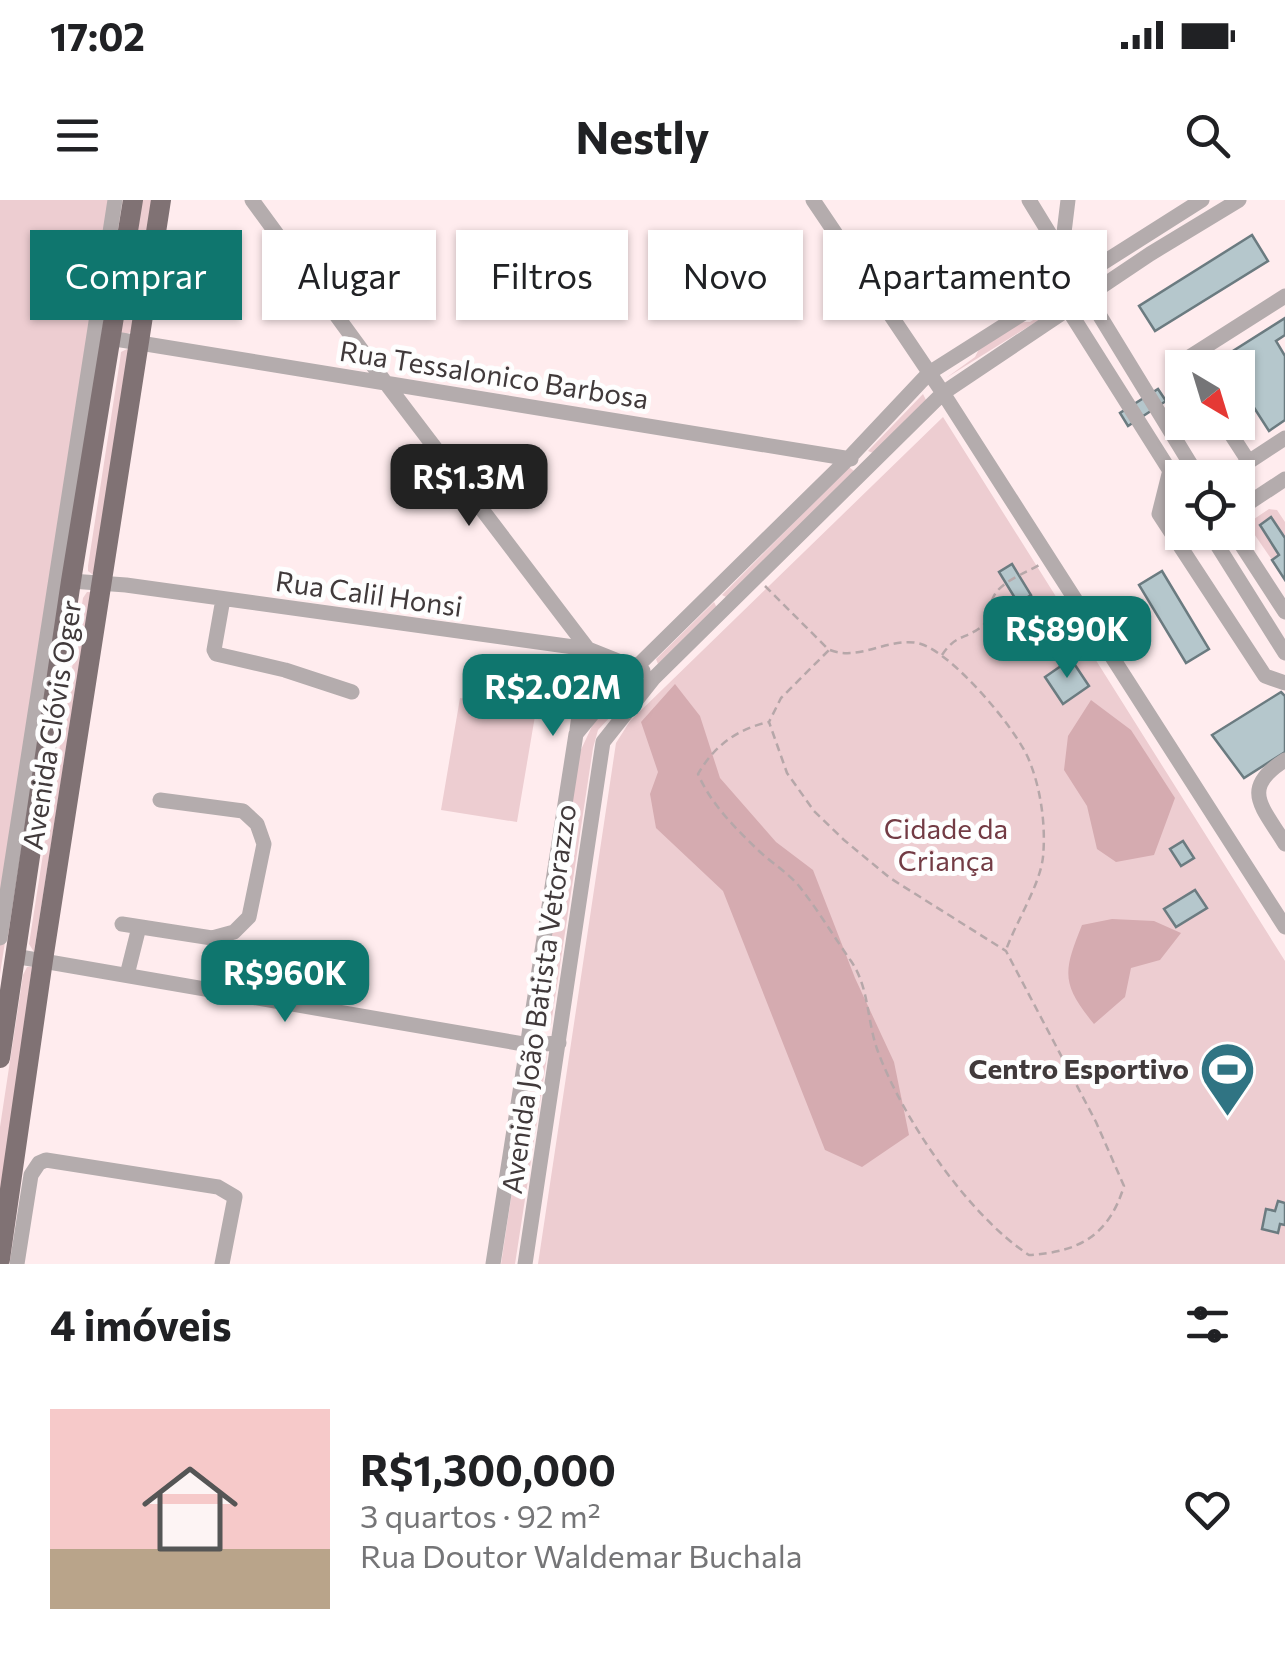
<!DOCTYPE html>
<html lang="pt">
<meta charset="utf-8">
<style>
:root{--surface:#fff;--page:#f6f6f6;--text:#202124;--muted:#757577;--line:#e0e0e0;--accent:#0f766e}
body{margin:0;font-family:Commissioner,sans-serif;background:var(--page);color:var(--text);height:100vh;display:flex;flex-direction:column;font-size:38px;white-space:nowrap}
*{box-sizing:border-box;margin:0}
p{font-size:32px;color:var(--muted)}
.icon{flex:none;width:55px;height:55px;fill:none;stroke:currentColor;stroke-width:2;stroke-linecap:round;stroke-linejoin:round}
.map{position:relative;height:1064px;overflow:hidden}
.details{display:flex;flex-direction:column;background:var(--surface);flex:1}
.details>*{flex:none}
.top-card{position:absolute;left:30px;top:30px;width:1225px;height:90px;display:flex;gap:20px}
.needle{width:65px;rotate:142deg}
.tools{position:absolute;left:1165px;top:150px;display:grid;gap:20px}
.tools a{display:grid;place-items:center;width:90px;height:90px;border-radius:0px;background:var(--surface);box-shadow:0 2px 8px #0004;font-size:50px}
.price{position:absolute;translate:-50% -85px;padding:0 22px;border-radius:20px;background:var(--accent);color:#fff;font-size:32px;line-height:65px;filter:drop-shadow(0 2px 5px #0008)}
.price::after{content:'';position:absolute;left:50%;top:60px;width:30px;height:22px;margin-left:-15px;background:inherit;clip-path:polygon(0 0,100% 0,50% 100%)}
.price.on{background:#222;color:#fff}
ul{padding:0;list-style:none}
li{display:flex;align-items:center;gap:30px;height:250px;padding:0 50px}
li+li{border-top:2px solid var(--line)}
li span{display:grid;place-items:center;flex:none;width:280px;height:200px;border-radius:0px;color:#555}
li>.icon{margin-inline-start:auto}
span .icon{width:120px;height:120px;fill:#fffc;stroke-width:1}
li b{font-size:42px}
h2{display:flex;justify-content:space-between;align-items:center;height:120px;padding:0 50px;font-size:42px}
.tag{padding:0 35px;border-radius:0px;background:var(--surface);box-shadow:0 2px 8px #0004;font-size:35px;line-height:90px}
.tag.on{background:var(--accent);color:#fff}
.status{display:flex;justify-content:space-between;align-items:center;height:70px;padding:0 50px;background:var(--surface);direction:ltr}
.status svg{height:28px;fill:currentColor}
header{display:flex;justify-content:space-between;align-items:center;height:130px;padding:0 50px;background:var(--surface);font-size:45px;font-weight:700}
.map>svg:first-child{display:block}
.green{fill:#edcdd1}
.forest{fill:#d5abb0}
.building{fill:#b5c7cc;stroke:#6b7b80;stroke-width:2.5}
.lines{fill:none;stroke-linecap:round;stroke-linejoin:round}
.path{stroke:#b6a7a9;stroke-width:2.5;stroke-dasharray:8 5;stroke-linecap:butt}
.minor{stroke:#b4acad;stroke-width:15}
.major{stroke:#807274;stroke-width:20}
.labels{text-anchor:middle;stroke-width:10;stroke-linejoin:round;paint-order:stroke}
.street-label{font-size:28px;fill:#413a3b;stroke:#fefefe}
.park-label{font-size:28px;fill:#733b44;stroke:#fefefe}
.poi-label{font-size:28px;font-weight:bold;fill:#413a3b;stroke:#fefefe;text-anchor:end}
</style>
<div class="status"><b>17:02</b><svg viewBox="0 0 49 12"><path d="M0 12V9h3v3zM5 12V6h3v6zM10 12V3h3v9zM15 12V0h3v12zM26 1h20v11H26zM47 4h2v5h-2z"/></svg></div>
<header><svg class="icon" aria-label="menu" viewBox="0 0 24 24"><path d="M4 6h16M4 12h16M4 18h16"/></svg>Nestly<svg class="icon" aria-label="search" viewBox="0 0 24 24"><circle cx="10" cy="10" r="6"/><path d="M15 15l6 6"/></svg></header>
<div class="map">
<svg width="1285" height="1064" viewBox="0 0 1285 1064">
<rect width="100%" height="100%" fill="#ffecee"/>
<path class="green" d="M0 0H121L0 774Z
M141 0H153L131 132 124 135 120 131Z
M1054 107 1055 110 946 178 975 157 980 147 1020 122H1030Z
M127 149 132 153 97 373 92 374 88 371V366L120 160 121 152Z
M923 194 926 200 873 253 868 251Z
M943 217 1285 761V1064H538L616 543 630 521Z
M849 267 854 271 728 398 722 395Z
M1269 309 1277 310 1285 322V352L1272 360 1250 328 1251 321Z
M87 392H91L34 752 29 744 83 398Z
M714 402 717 408 658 464 656 459Z
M635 481 639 482V486L598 530 593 548 551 825 542 832 537 825 579 554 593 524Z
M460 498 536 510 517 622 441 610Z
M27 767H32L0 1012V927L23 775Z
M541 850 547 853 546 863 515 1064H501L530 873 536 852Z"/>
<path class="forest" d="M675 484 700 516 720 578 776 642 813 670 855 778 894 862 909 935 862 967 825 950 723 691 656 628 650 594 658 572 641 522Z
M1091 500 1131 530 1175 598 1154 655 1116 662 1097 649 1087 606 1064 570 1068 536Z
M1112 719 1154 721 1181 733 1160 760 1131 768 1125 797 1094 824C1061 784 1063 772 1082 725Z"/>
<path class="building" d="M1252 35 1268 61 1155 131 1139 106Z
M1285 118V135L1276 141 1285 156V220L1269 231 1253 206 1238 216V168H1206Z
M1158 189 1166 201 1128 226 1120 213Z
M1271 317 1285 338V380L1272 360 1279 355 1260 325Z
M1012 364 1031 395 1018 403 999 372Z
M1162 371 1209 449 1186 463 1139 385Z
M1071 459 1089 486 1063 504 1045 477Z
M1281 492 1285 496V552L1244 578 1212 535Z
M1183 641 1194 658 1181 666 1170 649Z
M1195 690 1207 708 1176 727 1164 709Z
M1278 1001 1285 1003V1025L1280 1024 1278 1033 1262 1029 1266 1009 1275 1011Z"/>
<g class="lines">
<path class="path" d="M765 386 829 450 781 498 769 522 787 573 814 611 844 640 890 678 1006 751 1096 922 1124 986C1109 1035 1080 1052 1029 1055 968 1015 902 918 877 849 867 820 869 787 851 761 834 737 818 710 799 686 788 673 772 663 759 651 735 628 711 604 698 574 714 546 737 529 769 522
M830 450C860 462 892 435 921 444 953 454 1016 528 1029 560 1041 589 1046 626 1043 657 1040 685 1016 722 1006 750
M942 455C956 434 964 440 981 427 992 419 989 409 993 398 999 382 1026 373 1039 365"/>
<path class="minor" d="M252 0 385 182 588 449 577 530
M813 0 943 193 1285 727
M1029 0 1199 278
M1061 57 1068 0
M1064 103 1182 290
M109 138 851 259
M1187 168 1183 161 1285 96
M1223 222 1249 262
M1170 270 1159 314 1265 476 1285 483
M1224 278 1285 238
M1238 310 1285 279
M1209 332 1285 453
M1233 332 1285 412
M71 381 126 385 588 449 643 471
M223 399 214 450 216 454 285 470 352 492
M1285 560C1239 589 1263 607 1285 644
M122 724 212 738 234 732 249 717 264 644 257 624 243 611 160 600
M0 738 115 0
M14 756 529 845 559 843
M127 775 139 727
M17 1064 31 975 39 963 46 960 218 987 235 997 222 1064
M493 1064 576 534 609 494 848 259 929 173 1202 0
M525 1064 603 542 653 479 943 193 1150 54 1239 0"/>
<path class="major" d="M0 858 71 381 133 0
M0 1059 43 760 161 0"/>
</g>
<defs>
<symbol id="stadium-pin" viewBox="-11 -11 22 30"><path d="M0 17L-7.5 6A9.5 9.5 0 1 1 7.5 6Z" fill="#307483" stroke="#fefefe"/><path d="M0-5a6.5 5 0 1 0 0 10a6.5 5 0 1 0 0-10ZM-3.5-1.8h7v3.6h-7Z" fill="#fff"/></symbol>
</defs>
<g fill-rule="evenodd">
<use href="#stadium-pin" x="1196" y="838" width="63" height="86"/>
</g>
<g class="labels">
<g class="street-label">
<text transform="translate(494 175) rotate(9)" y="10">Rua Tessalonico Barbosa</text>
<text transform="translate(369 394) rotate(8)" y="10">Rua Calil Honsi</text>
<text transform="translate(52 525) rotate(-81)" y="10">Avenida Clóvis Oger</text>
<text transform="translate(539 799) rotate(-82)" y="10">Avenida João Batista Vetorazzo</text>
</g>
<g class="park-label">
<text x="946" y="639">Cidade da<tspan x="946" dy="32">Criança</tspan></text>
</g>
<g class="poi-label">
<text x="1189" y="879">Centro Esportivo</text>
</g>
</g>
</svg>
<div class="tools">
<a><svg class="needle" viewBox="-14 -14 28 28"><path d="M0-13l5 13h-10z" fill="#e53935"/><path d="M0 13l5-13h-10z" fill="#757577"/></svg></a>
<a><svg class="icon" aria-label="locate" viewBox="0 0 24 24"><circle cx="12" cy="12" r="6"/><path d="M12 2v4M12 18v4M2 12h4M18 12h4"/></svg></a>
</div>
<b class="price on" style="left:469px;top:329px">R$1.3M</b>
<b class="price" style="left:1067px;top:481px">R$890K</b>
<b class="price" style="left:553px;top:539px">R$2.02M</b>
<b class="price" style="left:285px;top:825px">R$960K</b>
<div class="top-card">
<a class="tag on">Comprar</a>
<a class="tag">Alugar</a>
<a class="tag">Filtros</a>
<a class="tag">Novo</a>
<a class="tag">Apartamento</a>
</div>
</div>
<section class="details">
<h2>4 imóveis<svg class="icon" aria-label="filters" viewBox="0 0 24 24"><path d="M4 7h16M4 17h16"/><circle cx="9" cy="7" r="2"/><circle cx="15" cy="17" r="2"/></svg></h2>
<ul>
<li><span style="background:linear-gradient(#f6c9c9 70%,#b9a48a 0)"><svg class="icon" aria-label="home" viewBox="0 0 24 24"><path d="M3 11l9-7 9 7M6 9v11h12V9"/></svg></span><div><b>R$1,300,000</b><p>3 quartos · 92 m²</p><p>Rua Doutor Waldemar Buchala</p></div><svg class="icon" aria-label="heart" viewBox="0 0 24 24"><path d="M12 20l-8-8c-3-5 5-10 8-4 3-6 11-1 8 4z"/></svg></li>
</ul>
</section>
